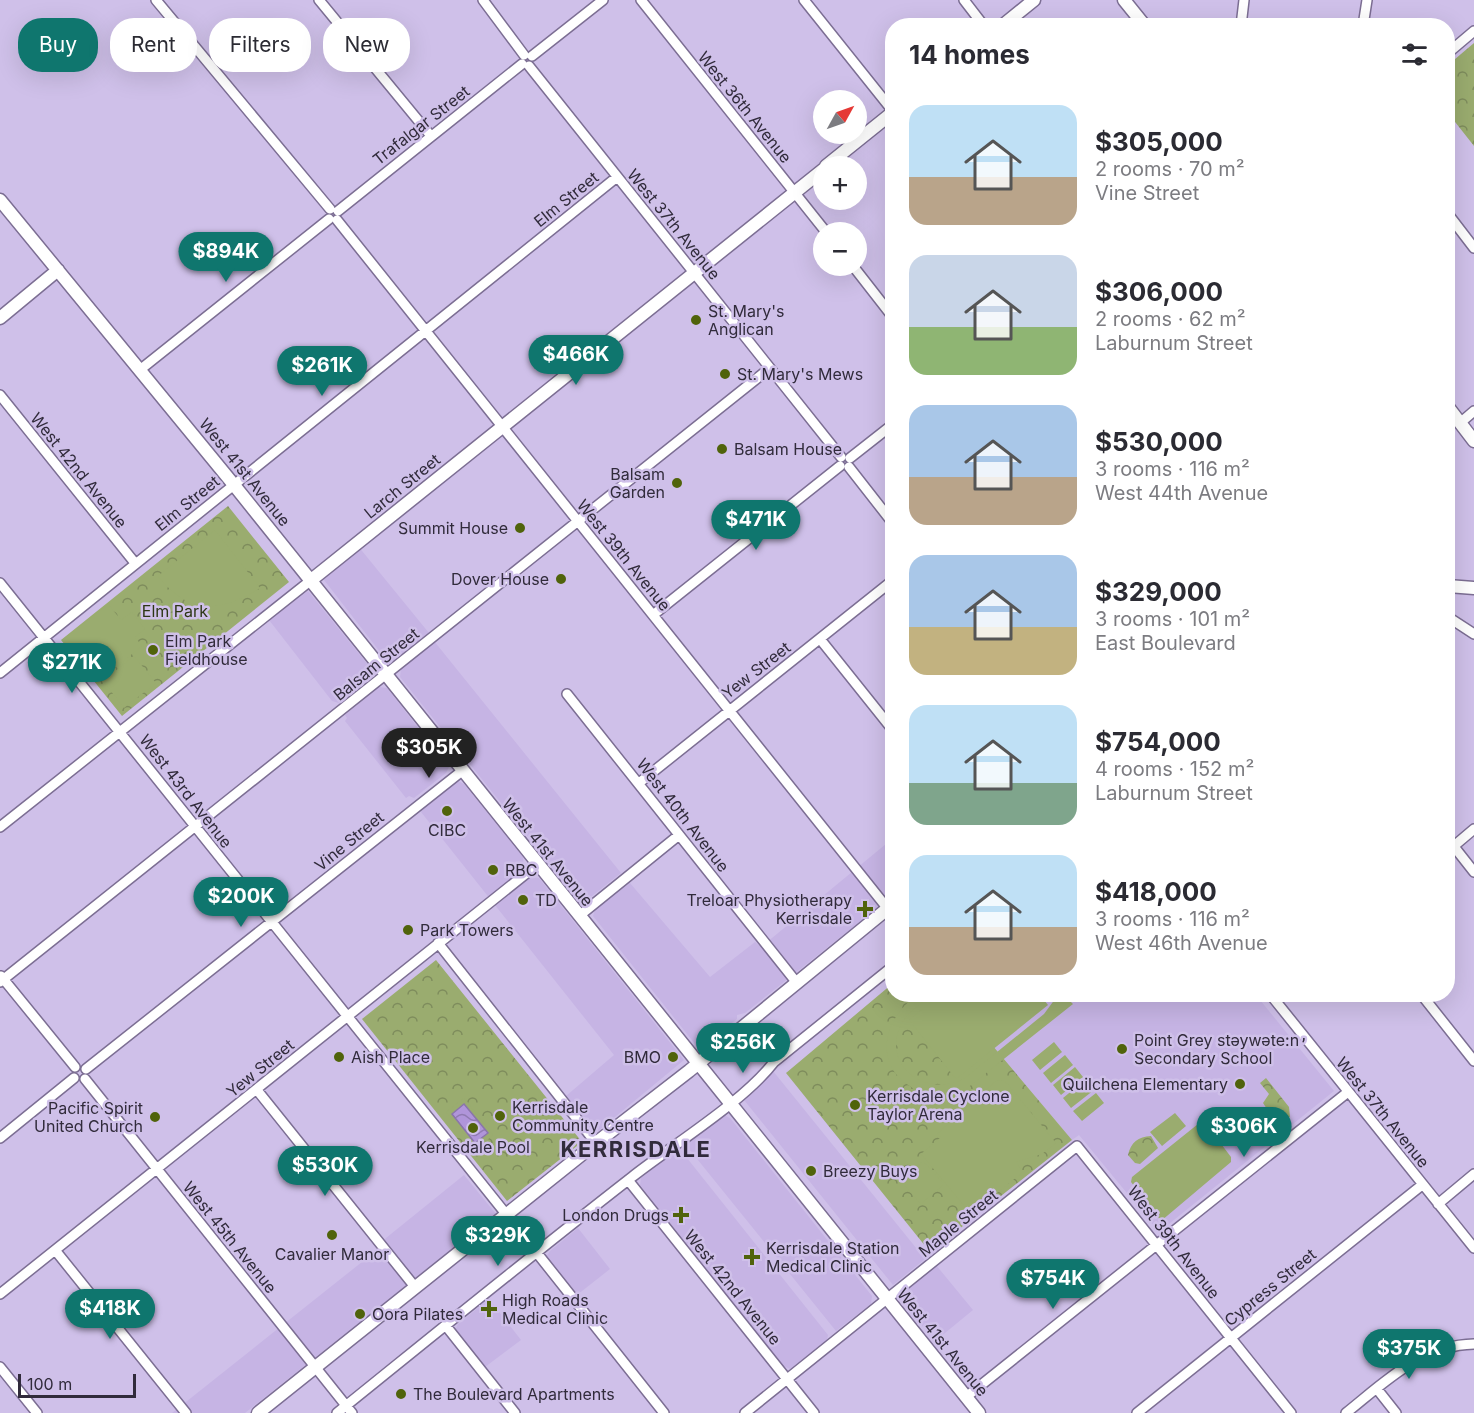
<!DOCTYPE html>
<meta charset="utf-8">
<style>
:root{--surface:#fff;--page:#f7f7f7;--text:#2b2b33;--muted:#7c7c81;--accent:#0f766e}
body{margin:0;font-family:Inter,sans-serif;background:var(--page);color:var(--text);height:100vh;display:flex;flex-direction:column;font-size:22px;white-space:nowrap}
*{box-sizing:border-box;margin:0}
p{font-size:20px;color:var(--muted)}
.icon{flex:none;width:33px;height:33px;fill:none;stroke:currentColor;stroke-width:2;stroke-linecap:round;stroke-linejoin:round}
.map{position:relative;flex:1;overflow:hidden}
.panel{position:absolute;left:885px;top:18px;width:570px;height:984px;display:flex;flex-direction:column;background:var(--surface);border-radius:24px;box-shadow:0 6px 24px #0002}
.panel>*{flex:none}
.hud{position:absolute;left:18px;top:18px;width:570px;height:54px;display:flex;gap:12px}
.needle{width:39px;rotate:50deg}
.controls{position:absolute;left:813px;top:90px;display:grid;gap:12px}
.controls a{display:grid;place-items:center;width:54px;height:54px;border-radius:50%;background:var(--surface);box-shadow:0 6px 24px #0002;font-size:30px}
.scale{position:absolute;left:18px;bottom:15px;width:118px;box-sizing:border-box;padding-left:6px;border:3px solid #312b3b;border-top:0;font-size:16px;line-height:21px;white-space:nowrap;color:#312b3b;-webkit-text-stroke:4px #cfc0e9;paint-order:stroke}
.price{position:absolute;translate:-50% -51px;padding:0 14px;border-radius:21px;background:var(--accent);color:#fff;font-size:20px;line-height:39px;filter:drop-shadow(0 2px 3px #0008)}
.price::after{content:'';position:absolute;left:50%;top:36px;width:18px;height:14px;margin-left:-9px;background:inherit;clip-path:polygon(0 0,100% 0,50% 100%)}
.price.current{background:#222;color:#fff}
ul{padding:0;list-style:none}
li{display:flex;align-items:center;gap:18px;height:150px;padding:0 24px}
li span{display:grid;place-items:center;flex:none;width:168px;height:120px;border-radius:18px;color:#555}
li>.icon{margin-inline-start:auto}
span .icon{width:72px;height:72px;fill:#fffc;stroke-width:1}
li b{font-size:26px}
h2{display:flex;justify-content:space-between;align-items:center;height:72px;padding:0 24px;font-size:26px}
.tag{padding:0 21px;border-radius:24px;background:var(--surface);box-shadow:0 6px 24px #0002;font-size:21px;line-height:54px}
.tag.current{background:var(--accent);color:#fff}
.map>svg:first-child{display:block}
.built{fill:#c6b4e4}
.park{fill:url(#park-crowns)}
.garden{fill:#9aac6f}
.water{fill:url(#water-waves);stroke:#8a75aa;stroke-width:1.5}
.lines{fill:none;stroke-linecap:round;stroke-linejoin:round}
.street-casing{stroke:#7c6e93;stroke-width:12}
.secondary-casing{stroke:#7c6e93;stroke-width:15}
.street{stroke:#fff;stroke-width:9}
.secondary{stroke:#fff;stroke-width:12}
.poi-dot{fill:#50630b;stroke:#cfc0e9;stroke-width:2}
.labels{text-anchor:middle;stroke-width:5;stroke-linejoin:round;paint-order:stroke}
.street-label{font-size:16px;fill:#312b3b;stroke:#cfc0e9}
.poi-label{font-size:16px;fill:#312b3b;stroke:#cfc0e9;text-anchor:start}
.park-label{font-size:16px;fill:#2d3615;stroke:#cfc0e9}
.district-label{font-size:22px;font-weight:bold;letter-spacing:1.5px;fill:#312b3b;stroke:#cfc0e9}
</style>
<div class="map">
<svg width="1474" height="1413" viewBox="0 0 1474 1413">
<defs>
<pattern id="park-crowns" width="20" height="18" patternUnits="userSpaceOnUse" patternTransform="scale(1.5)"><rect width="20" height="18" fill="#9aac6f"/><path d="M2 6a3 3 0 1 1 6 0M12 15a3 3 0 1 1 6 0" fill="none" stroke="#7e8c5c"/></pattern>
<pattern id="water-waves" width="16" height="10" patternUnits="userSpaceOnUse" patternTransform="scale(1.5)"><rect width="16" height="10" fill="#b095da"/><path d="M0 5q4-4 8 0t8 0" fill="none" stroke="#907ab2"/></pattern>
</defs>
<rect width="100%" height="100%" fill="#cfc0e9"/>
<path class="built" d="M358 546 429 633 392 661 384 657 324 580V577Z
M308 591 373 671 371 677 339 703 332 701 269 620Z
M434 641 621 873 587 900 578 899 400 677 401 668Z
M379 687 387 688 449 767 446 773 414 798 409 796 406 798 345 721 347 718 345 715Z
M458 781 464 784 523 857 524 866 532 877 539 878 684 1060 598 1131 593 1130 566 1096 614 1055 421 812 422 808Z
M892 839V896L745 1013 737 1015V1019L699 1049 593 916 595 910 630 883 710 977 755 942 761 947Z
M950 995H1256L1334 1091 1159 1232 1079 1135 1072 1140Z
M773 1071 925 1259 893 1285 744 1100 745 1094Z
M724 1115 730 1118 872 1296 871 1304 836 1331 685 1144Z
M679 1148 828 1335 827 1340 790 1369 782 1365 640 1185 641 1178Z
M464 1175 496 1214 245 1413H172L377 1250 386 1238Z
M578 1228 610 1269 577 1295 546 1257 550 1251Z
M936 1265 973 1310 934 1342 900 1296 903 1291Z
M489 1299 521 1340 485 1367 455 1330 458 1324Z"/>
<path class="park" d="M1474 43V146L1448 113V65Z
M228 506 289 582 122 716 61 640Z
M436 960 582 1142 507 1201 362 1019Z
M892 984V994L950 995 1072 1140 930 1252 786 1073Z
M1266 1078 1289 1107 1290 1117 1275 1121 1263 1103 1269 1094 1260 1083Z
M1151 1136 1158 1148 1140 1164 1135 1163 1128 1155C1131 1142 1138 1137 1151 1136Z"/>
<path class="garden" d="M215 530 260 588C221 613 188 615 158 576Z
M108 604 121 620 132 612 145 629 135 637 142 646 96 683 62 640Z
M134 656 156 683 124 708 103 681Z
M941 994 1040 995 1048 1005 956 1079 909 1020Z
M916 995H932C920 1004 906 1013 900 1027 882 1069 930 1098 965 1078L1044 1014 1058 995H1068L1067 998 1073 1004 946 1105 940 1097C878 1086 870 1032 916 995Z
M1054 1042 1062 1052 1040 1070 1032 1060Z
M1065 1055 1073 1065 1051 1083 1043 1073Z
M1075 1067 1083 1077 1061 1095 1053 1085Z
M997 1080 1005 1081 1056 1143 1042 1154 1016 1162 1023 1172 971 1214 921 1154 941 1137 937 1134Z
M1085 1080 1094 1090 1071 1108 1063 1098Z
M1096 1093 1104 1103 1082 1121 1073 1111Z
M464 1098 493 1135 477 1149 446 1112Z
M1175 1113 1186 1126 1162 1146 1150 1132Z
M1203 1120 1231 1157V1162L1161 1221 1131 1182 1132 1177Z
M923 1161 944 1184 921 1204 904 1185V1178Z"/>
<path class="water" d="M464 1104 488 1133 475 1143 452 1114Z"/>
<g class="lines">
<defs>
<path id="street" d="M156 0 330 209
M319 0 431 136
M483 0 524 55
M641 0 826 232
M804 0 892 110
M964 0 984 26
M1241 26 1244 0
M1363 26 1367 0
M1448 53 1474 31
M532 56 603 0
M529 66 841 457
M338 211 522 64
M1448 214 1474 248
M337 220 888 909
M853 266 892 316
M141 369 329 219
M0 395 135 563
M1460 423 1474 411
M850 458 892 425
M849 467 892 522
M0 583 506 1214
M653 615 840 466
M1448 617 1474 634
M820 639 892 729
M0 673 617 177
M567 694 797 983
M639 783 892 581
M0 827 310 581
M1448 839 1474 872
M1448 851 1474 829
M579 916 679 835
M438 943 596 1143
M1 976 75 1067
M0 982 770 368
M1270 994 1474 1248
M1421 994 1474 1061
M86 1069 462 771
M85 1079 352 1413
M257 1090 415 1287
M0 1138 74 1078
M628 1180 814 1413
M1438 1204 1474 1174
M55 1250 186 1413
M537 1253 664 1413
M0 1294 538 864
M446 1326 515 1413
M0 1367 37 1413
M1377 1389 1396 1413
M966 1397 1348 1092
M337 1413C435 1334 533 1254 632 1177 674 1144 743 1102 774 1062L892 967
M745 1413 1077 1146 1291 1413
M1137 1413 1422 1185
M1346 1413C1385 1382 1421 1345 1474 1344"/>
<path id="secondary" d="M1124 0 1145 26
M1002 26 1034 0
M826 166 892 113
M0 200 234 485 979 1413
M0 318 58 270
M1448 407 1474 441
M310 581 824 169
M1448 586 1474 588
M258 1413 596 1143 689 1071 892 905"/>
</defs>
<use href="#street" class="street-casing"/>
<use href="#secondary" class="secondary-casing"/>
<use href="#street" class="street"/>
<use href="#secondary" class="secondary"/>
</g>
<g class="poi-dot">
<circle cx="696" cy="320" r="6"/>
<circle cx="725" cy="374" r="6"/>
<circle cx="722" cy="449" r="6"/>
<circle cx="677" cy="483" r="6"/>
<circle cx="520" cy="528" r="6"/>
<circle cx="561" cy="579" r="6"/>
<circle cx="153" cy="650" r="6"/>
<circle cx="447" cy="811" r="6"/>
<circle cx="493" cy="870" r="6"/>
<circle cx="523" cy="900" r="6"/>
<path d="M862 900h6v6h6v6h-6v6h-6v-6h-6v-6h6z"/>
<circle cx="408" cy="930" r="6"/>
<circle cx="1122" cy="1049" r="6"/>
<circle cx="339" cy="1057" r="6"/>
<circle cx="673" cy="1057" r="6"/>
<circle cx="1240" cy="1084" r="6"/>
<circle cx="855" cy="1105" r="6"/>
<circle cx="500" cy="1116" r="6"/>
<circle cx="155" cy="1117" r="6"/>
<circle cx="473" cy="1128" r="6"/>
<circle cx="811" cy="1171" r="6"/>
<path d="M678 1206h6v6h6v6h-6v6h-6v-6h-6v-6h6z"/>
<circle cx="332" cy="1235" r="6"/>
<path d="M749 1248h6v6h6v6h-6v6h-6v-6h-6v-6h6z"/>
<path d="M486 1300h6v6h6v6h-6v6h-6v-6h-6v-6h6z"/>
<circle cx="360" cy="1314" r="6"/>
<circle cx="401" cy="1394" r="6"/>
</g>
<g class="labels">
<g class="street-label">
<text transform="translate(745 107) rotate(51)" y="6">West 36th Avenue</text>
<text transform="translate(421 125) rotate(-38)" y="6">Trafalgar Street</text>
<text transform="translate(566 199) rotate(-39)" y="6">Elm Street</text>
<text transform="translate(674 224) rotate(51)" y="6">West 37th Avenue</text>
<text transform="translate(79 470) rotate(51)" y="6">West 42nd Avenue</text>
<text transform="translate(245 472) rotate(51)" y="6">West 41st Avenue</text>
<text transform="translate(402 486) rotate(-39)" y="6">Larch Street</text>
<text transform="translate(187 503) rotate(-39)" y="6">Elm Street</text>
<text transform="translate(624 555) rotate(51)" y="6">West 39th Avenue</text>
<text transform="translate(376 664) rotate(-39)" y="6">Balsam Street</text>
<text transform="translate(756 670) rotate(-38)" y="6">Yew Street</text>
<text transform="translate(186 791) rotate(52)" y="6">West 43rd Avenue</text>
<text transform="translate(683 815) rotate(52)" y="6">West 40th Avenue</text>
<text transform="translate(349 841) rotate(-39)" y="6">Vine Street</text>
<text transform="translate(548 852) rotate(51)" y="6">West 41st Avenue</text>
<text transform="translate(260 1068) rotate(-39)" y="6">Yew Street</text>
<text transform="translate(1383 1112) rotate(51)" y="6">West 37th Avenue</text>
<text transform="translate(958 1223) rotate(-39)" y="6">Maple Street</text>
<text transform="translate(230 1237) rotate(51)" y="6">West 45th Avenue</text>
<text transform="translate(1174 1242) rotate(52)" y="6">West 39th Avenue</text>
<text transform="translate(733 1287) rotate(51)" y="6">West 42nd Avenue</text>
<text transform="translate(1270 1287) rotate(-39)" y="6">Cypress Street</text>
<text transform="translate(943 1342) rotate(51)" y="6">West 41st Avenue</text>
</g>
<g class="poi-label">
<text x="708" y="317">St. Mary's<tspan x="708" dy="18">Anglican</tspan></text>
<text x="737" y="380">St. Mary's Mews</text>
<text x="734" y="455">Balsam House</text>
<text x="665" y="480" text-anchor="end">Balsam<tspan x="665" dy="18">Garden</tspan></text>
<text x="508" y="534" text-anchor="end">Summit House</text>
<text x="549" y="585" text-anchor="end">Dover House</text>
<text x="165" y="647">Elm Park<tspan x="165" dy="18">Fieldhouse</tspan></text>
<text x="447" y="836" text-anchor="middle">CIBC</text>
<text x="505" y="876">RBC</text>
<text x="535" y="906">TD</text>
<text x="852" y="906" text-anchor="end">Treloar Physiotherapy<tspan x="852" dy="18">Kerrisdale</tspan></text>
<text x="420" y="936">Park Towers</text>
<text x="1134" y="1046">Point Grey stəywəte:n̓<tspan x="1134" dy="18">Secondary School</tspan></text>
<text x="351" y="1063">Aish Place</text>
<text x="661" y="1063" text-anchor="end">BMO</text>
<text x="1228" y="1090" text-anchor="end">Quilchena Elementary</text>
<text x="867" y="1102">Kerrisdale Cyclone<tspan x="867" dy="18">Taylor Arena</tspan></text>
<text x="512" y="1113">Kerrisdale<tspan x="512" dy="18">Community Centre</tspan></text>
<text x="143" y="1114" text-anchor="end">Pacific Spirit<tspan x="143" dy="18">United Church</tspan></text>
<text x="473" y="1153" text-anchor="middle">Kerrisdale Pool</text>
<text x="823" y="1177">Breezy Buys</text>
<text x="669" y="1221" text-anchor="end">London Drugs</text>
<text x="766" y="1254">Kerrisdale Station<tspan x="766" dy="18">Medical Clinic</tspan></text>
<text x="332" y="1260" text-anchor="middle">Cavalier Manor</text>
<text x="502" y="1306">High Roads<tspan x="502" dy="18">Medical Clinic</tspan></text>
<text x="372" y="1320">Oora Pilates</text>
<text x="413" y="1400">The Boulevard Apartments</text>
</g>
<g class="park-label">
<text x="175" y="617">Elm Park</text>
</g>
<g class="district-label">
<text x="636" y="1157">KERRISDALE</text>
</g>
</g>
</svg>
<div class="controls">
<a><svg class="needle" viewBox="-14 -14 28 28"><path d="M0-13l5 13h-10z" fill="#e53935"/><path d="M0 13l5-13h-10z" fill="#7c7c81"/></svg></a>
<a>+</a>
<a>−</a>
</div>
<div class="scale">100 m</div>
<b class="price" style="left:226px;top:283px">$894K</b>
<b class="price" style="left:576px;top:386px">$466K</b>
<b class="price" style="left:322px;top:397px">$261K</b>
<b class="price" style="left:756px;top:551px">$471K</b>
<b class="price" style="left:72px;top:694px">$271K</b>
<b class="price current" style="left:429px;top:779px">$305K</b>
<b class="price" style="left:241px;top:928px">$200K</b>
<b class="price" style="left:743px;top:1074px">$256K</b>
<b class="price" style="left:1244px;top:1158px">$306K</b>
<b class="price" style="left:325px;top:1197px">$530K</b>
<b class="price" style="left:498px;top:1267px">$329K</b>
<b class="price" style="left:1053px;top:1310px">$754K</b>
<b class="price" style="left:110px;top:1340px">$418K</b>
<b class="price" style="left:1409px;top:1380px">$375K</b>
<div class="hud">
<a class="tag current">Buy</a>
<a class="tag">Rent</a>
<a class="tag">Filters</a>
<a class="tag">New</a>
</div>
<section class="panel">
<h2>14 homes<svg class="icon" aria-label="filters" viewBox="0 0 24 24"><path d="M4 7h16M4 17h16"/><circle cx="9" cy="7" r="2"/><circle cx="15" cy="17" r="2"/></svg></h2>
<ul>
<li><span style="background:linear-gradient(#bfe0f5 60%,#b9a48a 0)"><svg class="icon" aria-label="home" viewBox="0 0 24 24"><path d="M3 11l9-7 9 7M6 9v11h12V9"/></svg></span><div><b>$305,000</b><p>2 rooms · 70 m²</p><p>Vine Street</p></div></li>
<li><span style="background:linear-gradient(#c9d6e8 60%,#8fb573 0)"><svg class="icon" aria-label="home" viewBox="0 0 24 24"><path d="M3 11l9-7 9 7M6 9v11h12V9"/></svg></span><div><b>$306,000</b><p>2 rooms · 62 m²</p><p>Laburnum Street</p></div></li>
<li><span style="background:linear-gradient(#a9c7e8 60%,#b9a48a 0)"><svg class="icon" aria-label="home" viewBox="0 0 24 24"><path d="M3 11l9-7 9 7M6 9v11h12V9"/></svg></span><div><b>$530,000</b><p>3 rooms · 116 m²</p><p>West 44th Avenue</p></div></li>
<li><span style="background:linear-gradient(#a9c7e8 60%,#c2b280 0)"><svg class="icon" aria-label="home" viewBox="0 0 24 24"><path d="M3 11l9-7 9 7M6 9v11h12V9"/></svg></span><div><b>$329,000</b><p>3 rooms · 101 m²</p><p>East Boulevard</p></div></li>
<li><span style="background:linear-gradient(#bfe0f5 65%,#7fa58c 0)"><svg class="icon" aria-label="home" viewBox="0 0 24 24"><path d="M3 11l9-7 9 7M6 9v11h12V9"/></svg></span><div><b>$754,000</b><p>4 rooms · 152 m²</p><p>Laburnum Street</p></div></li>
<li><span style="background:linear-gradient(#bfe0f5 60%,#b9a48a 0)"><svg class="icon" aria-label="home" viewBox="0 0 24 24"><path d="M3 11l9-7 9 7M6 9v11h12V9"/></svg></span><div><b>$418,000</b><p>3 rooms · 116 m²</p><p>West 46th Avenue</p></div></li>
</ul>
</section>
</div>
